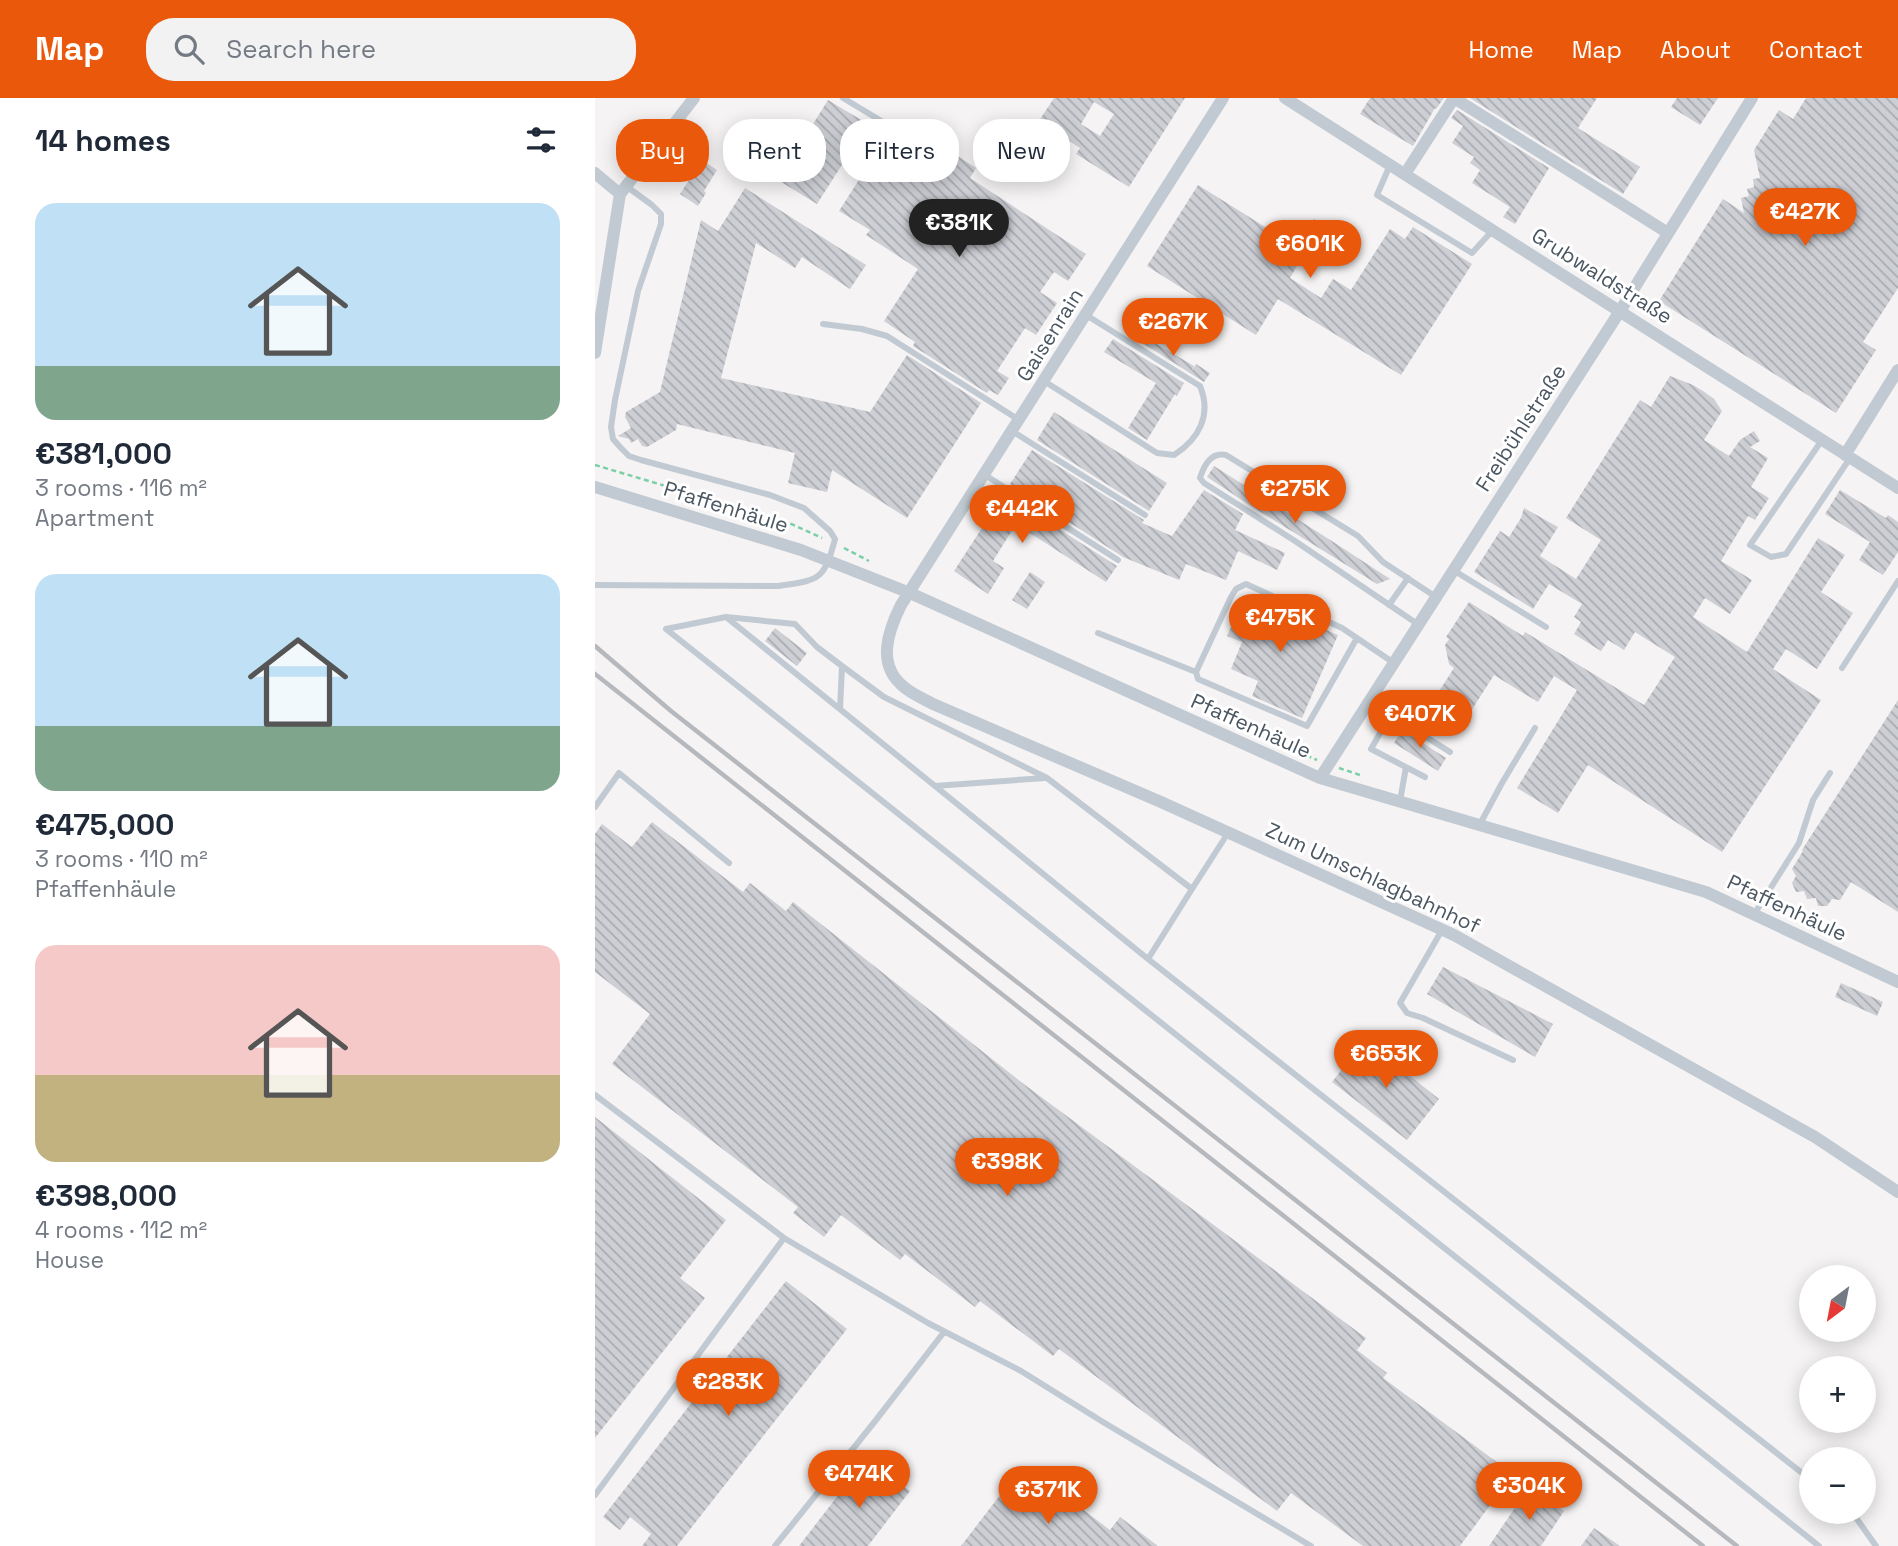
<!DOCTYPE html>
<meta charset="utf-8">
<style>
:root{--surface:#fff;--page:#f2f2f3;--text:#1f2937;--muted:#747a83;--accent:#ea580c}
body{margin:0;font-family:"Space Grotesk",sans-serif;background:var(--page);color:var(--text);height:100vh;display:flex;flex-direction:column;font-size:26px;white-space:nowrap}
*{box-sizing:border-box;margin:0}
p{font-size:23px;color:var(--muted)}
.icon{flex:none;width:38px;height:38px;fill:none;stroke:currentColor;stroke-width:2;stroke-linecap:round;stroke-linejoin:round}
.map{position:relative;flex:1;overflow:hidden}
.drawer{display:flex;flex-direction:column;background:var(--surface);width:595px}
.drawer>*{flex:none}
.banner{position:absolute;left:21px;top:21px;width:665px;height:63px;display:flex;gap:14px}
.needle{width:46px;rotate:212deg}
.buttons{position:absolute;left:1204px;top:1167px;display:grid;gap:14px}
.buttons a{display:grid;place-items:center;width:77px;height:77px;border-radius:50%;background:var(--surface);box-shadow:0 4px 18px #0003;font-size:35px}
.price{position:absolute;translate:-50% -60px;padding:0 16px;border-radius:24px;background:var(--accent);color:#fff;font-size:23px;line-height:46px;filter:drop-shadow(0 2px 4px #0008)}
.price::after{content:'';position:absolute;left:50%;top:42px;width:21px;height:16px;margin-left:-10px;background:inherit;clip-path:polygon(0 0,100% 0,50% 100%)}
.price.current{background:#222;color:#fff}
ul{padding:0;list-style:none}
li{display:grid;align-content:center;gap:14px;height:371px;padding:0 35px}
li span{display:grid;place-items:center;height:217px;border-radius:21px;color:#555}
li>.icon{margin-inline-start:auto}
span .icon{width:126px;height:126px;fill:#fffc;stroke-width:1}
li b{font-size:30px}
h2{display:flex;justify-content:space-between;align-items:center;height:84px;padding:0 35px;font-size:30px}
.chip{padding:0 24px;border-radius:28px;background:var(--surface);box-shadow:0 4px 18px #0003;font-size:24px;line-height:63px}
.chip.current{background:var(--accent);color:#fff}
header{display:flex;align-items:center;gap:42px;box-sizing:border-box;height:98px;padding:0 35px;background:var(--accent);color:#fff}
header strong{font-size:33px}
nav{display:flex;gap:38px;margin-inline-start:auto;font-size:24px}
.search{width:490px;height:63px;background:var(--page);display:flex;align-items:center;gap:18px;box-sizing:border-box;padding:0 24px;border-radius:28px;color:var(--muted);font-size:26px}
main{display:flex;flex:1;min-height:0}
.map>svg:first-child{display:block}
.building{fill:url(#building-back-hatch);fill-rule:evenodd}
.lines{fill:none;stroke-linecap:round;stroke-linejoin:round}
.path{stroke:#7ad0a6;stroke-width:2.5;stroke-dasharray:5 3.5;stroke-linecap:butt}
.lane{stroke:#c1cad2;stroke-width:6}
.street{stroke:#c1cad2;stroke-width:12}
.rail{stroke:#b5b8bd;stroke-width:4.5}
.labels{text-anchor:middle;stroke-width:6;stroke-linejoin:round;paint-order:stroke}
.street-label{font-size:21px;fill:#4a5661;stroke:#fff}
</style>
<header>
<strong>Map</strong>
<div class="search"><svg class="icon" aria-label="search" viewBox="0 0 24 24"><circle cx="10" cy="10" r="6"/><path d="M15 15l6 6"/></svg>Search here</div>
<nav><a>Home</a><a>Map</a><a>About</a><a>Contact</a></nav>
</header>
<main>
<section class="drawer">
<h2>14 homes<svg class="icon" aria-label="filters" viewBox="0 0 24 24"><path d="M4 7h16M4 17h16"/><circle cx="9" cy="7" r="2"/><circle cx="15" cy="17" r="2"/></svg></h2>
<ul>
<li><span style="background:linear-gradient(#bfe0f5 75%,#7fa58c 0)"><svg class="icon" aria-label="home" viewBox="0 0 24 24"><path d="M3 11l9-7 9 7M6 9v11h12V9"/></svg></span><div><b>€381,000</b><p>3 rooms · 116 m²</p><p>Apartment</p></div></li>
<li><span style="background:linear-gradient(#bfe0f5 70%,#7fa58c 0)"><svg class="icon" aria-label="home" viewBox="0 0 24 24"><path d="M3 11l9-7 9 7M6 9v11h12V9"/></svg></span><div><b>€475,000</b><p>3 rooms · 110 m²</p><p>Pfaffenhäule</p></div></li>
<li><span style="background:linear-gradient(#f6c9c9 60%,#c2b280 0)"><svg class="icon" aria-label="home" viewBox="0 0 24 24"><path d="M3 11l9-7 9 7M6 9v11h12V9"/></svg></span><div><b>€398,000</b><p>4 rooms · 112 m²</p><p>House</p></div></li>
</ul>
</section>
<div class="map">
<svg width="1303" height="1448" viewBox="0 0 1303 1448">
<defs>
<pattern id="building-back-hatch" width="6" height="6" patternUnits="userSpaceOnUse" patternTransform="scale(1.75)"><rect width="6" height="6" fill="#cdcfd5"/><path d="M-1 5l2 2M0 0l6 6M5-1l2 2" fill="none" stroke="#a8abb0"/></pattern>
</defs>
<rect width="100%" height="100%" fill="#f5f3f3"/>
<path class="building" d="M459 0H590L534 89 481 56 485 50 463 36 460 42 440 29ZM499 4 519 16 505 38 486 26Z
M775 0H849L841 11 840 10 818 48 765 16Z
M875 0H1002L983 30 1045 69 1028 96Z
M1082 0H1123L1105 27 1076 9Z
M1211 0H1303V190L1268 244 1281 252 1241 315 1064 203 1128 101 1149 115 1146 100 1154 98 1152 91 1159 89 1158 81 1165 80 1159 52 1184 12 1198 21Z
M233 2 273 26 222 106 183 82Z
M862 12 954 70 920 126 908 119 915 109 877 85 885 72 875 65 879 59 857 45 868 28 856 20Z
M335 40 381 70 375 80 491 156 473 183 459 174 445 194 462 205 441 237 430 230 402 273 414 280 403 297 394 292 392 295 318 248 320 244 289 223 323 171 271 137 275 132 244 113 290 41 321 61Z
M107 62 122 72 109 93 111 95 103 108 85 96Z
M603 87 702 149 693 162 702 168 695 180 726 200 738 181 756 192 795 131 810 141 818 129 877 166 806 277 683 201 661 237 552 168Z
M150 90 271 167 255 191 207 159 200 170 161 145 126 280 275 314 312 257 386 305 312 420 237 372 232 394 193 385 200 355 82 326 81 332 52 349 47 348 43 341 36 345 34 341 23 338 36 330 30 319 31 314 65 294 106 122 123 133Z
M719 121 740 135 734 144 713 131Z
M538 232 599 268 596 274 601 266 615 275 609 284 535 237Z
M518 241 589 285 582 298 580 296 552 342 533 330 561 285 509 254Z
M1075 278 1098 287 1108 293 1119 301 1127 313 1109 342 1134 358 1145 342 1159 333 1165 343 1155 349 1173 360 1156 389 1174 400 1160 422 1153 418 1126 463 1157 482 1135 516 1110 500 1098 519 1152 554 1223 440 1250 457 1226 494 1258 515 1222 571 1191 551 1178 571 1226 602 1127 754 993 667 963 715 922 690 982 592 959 578 943 604 899 577 862 635 830 615 859 570 854 566 850 547 854 541 851 539 874 504 928 538 930 534 1049 607 1080 559 1040 534 1029 552 1013 542 1006 553 979 536 986 524 979 519 987 506 954 486 938 511 879 474 905 433 914 439 926 420 929 410 963 429 945 458 981 481 1006 442 971 420 1045 302 1056 309Z
M459 314 572 385 554 413 442 342Z
M437 352 549 422 547 425 577 438 609 392 648 416 640 432 690 455 682 472 643 453 631 482 591 466 584 482 528 459 415 386Z
M619 368 743 447 795 481 782 486 653 406 612 379Z
M1245 392 1291 420 1293 417 1303 424V454L1288 477 1264 462 1275 444 1230 416Z
M409 396 522 468 511 484 421 426 398 463 409 470 393 496 359 473Z
M435 474 450 484 432 511 417 502Z
M650 497 743 537 707 620 657 598 663 583 636 571 647 544 632 538Z
M180 530 212 555 202 568 170 543Z
M1303 602V814L1256 784 1245 802 1237 801 1232 808H1223L1221 800 1212 801 1209 793 1201 794 1197 785 1201 778 1197 771 1208 753 1207 752Z
M807 632 851 660 843 673 799 645Z
M57 724 148 794 155 785 191 813 198 804 430 987 771 1240 762 1252 792 1275 788 1280 918 1376 865 1448H768L696 1395 682 1413 464 1251 458 1258 385 1203 380 1209 310 1156 305 1162 246 1117 229 1139 198 1115 203 1109 17 966 55 916 0 874V736L7 726 37 749Z
M848 869 958 926 940 959 832 896Z
M1246 885 1288 904 1282 918 1240 899Z
M770 942 844 1001 812 1042 737 984Z
M0 1019 131 1122 85 1180 110 1200 0 1340Z
M191 1183 252 1231 82 1448H47L56 1436 35 1419 25 1432 8 1419Z
M271 1361 315 1393 273 1448H204Z
M412 1388 450 1416 466 1395 515 1432 525 1419 563 1448H366Z
M934 1389 969 1413 946 1448H894Z
M999 1430 1025 1448H986Z"/>
<g class="lines">
<path class="path" d="M0 367 192 424 227 440
M249 450 274 463
M657 634 722 662
M744 670 765 677"/>
<path class="lane" d="M248 0 288 24
M795 67 782 97 877 155 898 132
M228 226 267 231 292 238 424 322
M449 283 562 355 579 357C604 341 617 317 605 288L491 217
M417 333 550 417
M1227 342 1155 447 1176 459 1191 456 1255 360
M390 377 523 462
M858 472 951 529
M0 487 183 488C224 482 229 483 240 441L235 433 209 410 175 397 46 362 34 358 26 350 18 341 16 329 20 302 43 193 66 126V116L57 107 31 88
M794 507 813 480
M131 519 340 688 450 680
M824 527 700 443 609 385 605 380C609 367 616 354 631 357L763 438 788 464 841 499
M71 531 1224 1448
M71 531 131 519 200 526 222 549 247 568 245 611
M503 535 601 574
M762 540 712 628 603 581 601 574 636 499 641 491 651 486 747 530 799 565
M247 568 289 599 452 680 597 791 633 735
M1247 570 1303 483
M774 603 855 654
M796 616 776 651 830 679
M340 688 553 861 1216 1382
M805 703 811 669
M0 709 24 675 134 765
M885 726 907 685 940 630
M1160 815 1204 745 1218 702 1235 675
M847 832 805 905 812 915 828 920 918 962
M553 861 597 791
M0 997 189 1140 333 1225 426 1273 508 1324 716 1448
M0 1397 189 1140
M1257 1414 1281 1448
M180 1448 281 1322 349 1234"/>
<path class="street" d="M628 0 306 507C293 533 281 567 309 589 317 596 329 601 338 606L566 704 859 837 1220 1039 1303 1094
M690 0C895 130 1098 261 1303 390
M859 0 1073 135
M0 75 25 96
M810 76 859 0
M0 255 25 96 99 0
M1250 357 1303 272
M0 389 206 452 315 495 725 680 1111 794 1303 884
M725 680 1025 213 1157 0"/>
<path class="rail" d="M0 548 76 613 1142 1448
M0 576 1108 1448"/>
</g>
<g class="labels">
<g class="street-label">
<text transform="translate(1007 178) rotate(32)" y="7">Grubwaldstraße</text>
<text transform="translate(455 237) rotate(-58)" y="7">Gaisenrain</text>
<text transform="translate(926 330) rotate(-57)" y="7">Freibühlstraße</text>
<text transform="translate(131 409) rotate(17)" y="7">Pfaffenhäule</text>
<text transform="translate(656 628) rotate(24)" y="7">Pfaffenhäule</text>
<text transform="translate(778 780) rotate(25)" y="7">Zum Umschlagbahnhof</text>
<text transform="translate(1192 810) rotate(25)" y="7">Pfaffenhäule</text>
</g>
</g>
</svg>
<div class="buttons">
<a><svg class="needle" viewBox="-14 -14 28 28"><path d="M0-13l5 13h-10z" fill="#e53935"/><path d="M0 13l5-13h-10z" fill="#747a83"/></svg></a>
<a>+</a>
<a>−</a>
</div>
<b class="price" style="left:1210px;top:150px">€427K</b>
<b class="price current" style="left:364px;top:161px">€381K</b>
<b class="price" style="left:715px;top:182px">€601K</b>
<b class="price" style="left:578px;top:260px">€267K</b>
<b class="price" style="left:700px;top:427px">€275K</b>
<b class="price" style="left:427px;top:447px">€442K</b>
<b class="price" style="left:685px;top:556px">€475K</b>
<b class="price" style="left:825px;top:652px">€407K</b>
<b class="price" style="left:791px;top:992px">€653K</b>
<b class="price" style="left:412px;top:1100px">€398K</b>
<b class="price" style="left:133px;top:1320px">€283K</b>
<b class="price" style="left:264px;top:1412px">€474K</b>
<b class="price" style="left:934px;top:1424px">€304K</b>
<b class="price" style="left:453px;top:1428px">€371K</b>
<div class="banner">
<a class="chip current">Buy</a>
<a class="chip">Rent</a>
<a class="chip">Filters</a>
<a class="chip">New</a>
</div>
</div>
</main>
